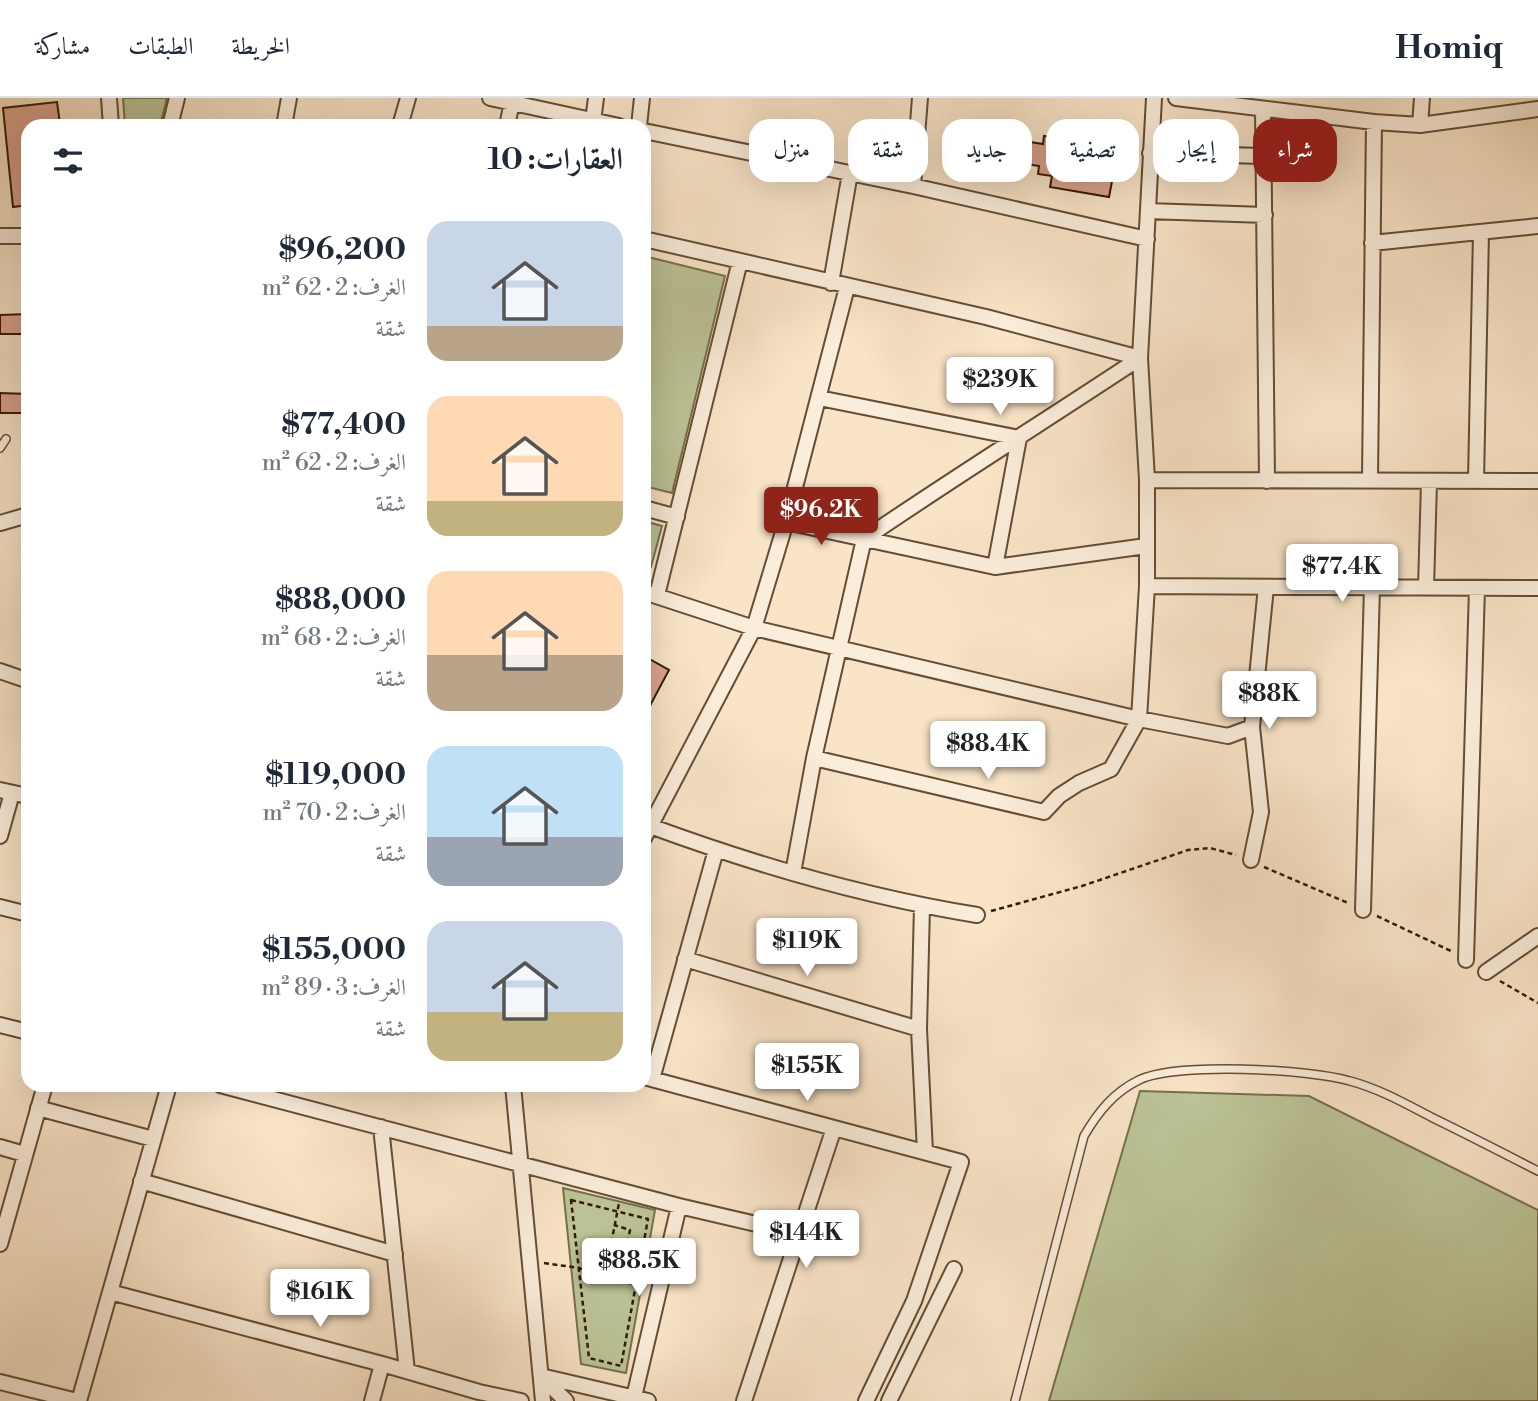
<!DOCTYPE html>
<html lang="ar">
<meta charset="utf-8">
<style>
:root{--surface:#fff;--page:#f6f6f7;--text:#1f2937;--muted:#747a83;--line:#e0e1e3;--accent:#8f2418}
body{margin:0;font-family:"Libre Bodoni",Amiri,serif;background:var(--page);color:var(--text);direction:rtl;height:100vh;display:flex;flex-direction:column;font-size:26px;white-space:nowrap}
*{box-sizing:border-box;margin:0}
p{font-size:23px;color:var(--muted)}
.icon{flex:none;width:38px;height:38px;fill:none;stroke:currentColor;stroke-width:2;stroke-linecap:round;stroke-linejoin:round}
.map{position:relative;flex:1;overflow:hidden;direction:ltr}
.details{position:absolute;left:21px;top:21px;width:630px;height:973px;display:flex;flex-direction:column;background:var(--surface);border-radius:21px;box-shadow:0 7px 28px #0002;direction:rtl}
.details>*{flex:none}
.top-card{position:absolute;left:672px;top:21px;width:665px;height:63px;direction:rtl;display:flex;gap:14px}
.price{position:absolute;translate:-50% -60px;padding:0 16px;border-radius:7px;background:#fff;color:#222;font-size:23px;line-height:46px;filter:drop-shadow(0 2px 4px #0008)}
.price::after{content:'';position:absolute;left:50%;top:42px;width:21px;height:16px;margin-left:-10px;background:inherit;clip-path:polygon(0 0,100% 0,50% 100%)}
.price.current{background:var(--accent);color:#fff}
ul{padding:0;list-style:none}
li{display:flex;align-items:center;gap:21px;height:175px;padding:0 28px}
li span{display:grid;place-items:center;flex:none;width:196px;height:140px;border-radius:21px;color:#555}
li>.icon{margin-inline-start:auto}
span .icon{width:84px;height:84px;fill:#fffc;stroke-width:1}
li b{font-size:30px}
h2{display:flex;justify-content:space-between;align-items:center;height:84px;padding:0 28px;font-size:30px}
.tag{padding:0 24px;border-radius:21px;background:var(--surface);box-shadow:0 7px 28px #0002;font-size:24px;line-height:63px}
.tag.current{background:var(--accent);color:#fff}
header{display:flex;align-items:center;gap:42px;box-sizing:border-box;height:98px;padding:0 35px;background:var(--surface);border-bottom:2px solid var(--line)}
header strong{font-size:33px}
nav{display:flex;gap:38px;margin-inline-start:auto;font-size:24px}
.map>svg:first-child{display:block}
.green{fill:#bcc497;stroke:#77704c;stroke-width:2}
.building{fill:#dda48f;stroke:#321c01;stroke-width:2}
.lines{fill:none;stroke-linecap:round;stroke-linejoin:round}
.service-casing{stroke:#644e33;stroke-width:10}
.minor-casing{stroke:#644e33;stroke-width:18}
.path{stroke:#321c01;stroke-width:2.5;stroke-dasharray:5 3.5;stroke-linecap:butt}
.service{stroke:#fbeddb;stroke-width:7}
.minor{stroke:#fbeddb;stroke-width:14}
</style>
<header>
<strong>Homiq</strong>
<nav><a>الخريطة</a><a>الطبقات</a><a>مشاركة</a></nav>
</header>
<div class="map">
<svg width="1538" height="1303" viewBox="0 0 1538 1303">
<rect width="100%" height="100%" fill="#f9e4c8"/>
<filter id="stains"><feTurbulence type="fractalNoise" baseFrequency=".00286" numOctaves="4"/><feColorMatrix values="0 0 0 0 .2 0 0 0 0 .09 0 0 0 0 .02 0 0 0 .5 -.17"/></filter>
<radialGradient id="worn" r=".72"><stop offset=".6" stop-color="#630" stop-opacity="0"/><stop offset="1" stop-color="#630" stop-opacity=".3"/></radialGradient>
<path class="green" d="M123 0H167L160 28H125Z
M644 158 725 178 672 395 644 388Z
M644 423 662 428 651 469 644 467Z
M1140 993 1309 998 1538 1112V1303H1049Z
M563 1090 655 1112 626 1275 581 1266Z"/>
<path class="building" d="M57 4 60 26 26 30 28 107 13 109 3 10Z
M1060 30 1119 40 1115 61 1121 71 1113 78 1109 99 1050 89 1052 78 1038 76 1039 68 1009 63 1012 41 1043 46 1044 38 1058 40Z
M28 216V236H0V217Z
M0 295 28 296V315H0Z
M644 558 669 572 644 619Z"/>
<g class="lines">
<defs>
<path id="service" d="M0 350 6 341
M1015 1303 1084 1038C1098 1014 1114 994 1139 982 1177 964 1309 971 1350 983 1380 991 1406 1006 1433 1020 1468 1037 1503 1055 1538 1073"/>
<path id="minor" d="M109 0 111 28
M490 0 619 28
M1176 0 1374 24 1420 27 1538 11
M1263 11 1267 383
M593 23 596 0
M1420 27 1422 0
M170 28 177 0
M284 28 289 0
M400 28 408 0
M507 28 512 4
M639 28 642 0
M644 33 913 88 1147 141
M1150 55 1264 58
M913 88 920 0
M1148 113 1265 117
M0 138H28
M644 141 986 219 1140 260 1147 382V488L1139 621 1111 671 1079 685 1059 698 1044 714 814 660
M1372 145 1538 128
M831 185 850 75
M819 300 1019 340 995 469
M1370 381 1374 24
M1147 382 1538 383
M1476 383 1481 134
M644 410 677 419
M786 424 995 469 1146 448
M0 425 28 417
M1147 488 1538 490
M1426 490 1429 384
M644 494 754 530 1139 621 1228 638 1252 629 1266 489
M657 497 740 163
M0 573 26 582
M0 692 28 698
M650 728C756 767 866 799 977 817
M0 738 12 695
M644 740 754 530 786 424 847 189
M1251 762 1261 714 1252 629
M793 775 814 660 864 441C955 379 1048 321 1140 260L1154 0
M922 808 919 931 925 1054
M0 809 28 816
M1363 812 1372 489
M685 861 919 931
M1466 862 1477 490
M1486 874 1538 838
M0 927 28 934
M644 979 961 1064 914 1203 866 1303
M652 981 716 752
M220 987 679 1108 799 1136
M513 987 543 1303
M38 1010 153 1041
M381 1029 407 1273
M0 1049 24 1056
M141 1083 395 1156
M0 1146 45 987
M110 1194 382 1266 479 1294 521 1303
M541 1278 648 1303
M542 1279 566 1303
M0 1284 77 1303
M634 1299 679 1108
M79 1303 169 987
M372 1303 382 1266
M744 1303 834 1030
M889 1303 954 1171"/>
</defs>
<use href="#service" class="service-casing"/>
<use href="#minor" class="minor-casing"/>
<path class="path" d="M1264 769 1348 805
M991 813 1082 788 1188 752 1210 750 1236 757
M1377 818 1453 854
M1500 883 1538 905
M571 1102 648 1121 621 1268 589 1260Z
M608 1159 624 1162 630 1132 614 1127
M544 1165 579 1170 636 1187
M605 1178 619 1105"/>
<use href="#service" class="service"/>
<use href="#minor" class="minor"/>
</g>
<rect width="100%" height="100%" filter="url(#stains)"/>
<rect width="100%" height="100%" fill="url(#worn)"/>
</svg>
<b class="price" style="left:1000px;top:319px">$239K</b>
<b class="price current" style="left:821px;top:449px">$96.2K</b>
<b class="price" style="left:1342px;top:506px">$77.4K</b>
<b class="price" style="left:1269px;top:633px">$88K</b>
<b class="price" style="left:988px;top:683px">$88.4K</b>
<b class="price" style="left:807px;top:880px">$119K</b>
<b class="price" style="left:807px;top:1005px">$155K</b>
<b class="price" style="left:806px;top:1172px">$144K</b>
<b class="price" style="left:639px;top:1200px">$88.5K</b>
<b class="price" style="left:320px;top:1231px">$161K</b>
<div class="top-card">
<a class="tag current">شراء</a>
<a class="tag">إيجار</a>
<a class="tag">تصفية</a>
<a class="tag">جديد</a>
<a class="tag">شقة</a>
<a class="tag">منزل</a>
</div>
<section class="details">
<h2>العقارات: 10<svg class="icon" aria-label="filters" viewBox="0 0 24 24"><path d="M4 7h16M4 17h16"/><circle cx="9" cy="7" r="2"/><circle cx="15" cy="17" r="2"/></svg></h2>
<ul>
<li><span style="background:linear-gradient(#c9d6e8 75%,#b9a48a 0)"><svg class="icon" aria-label="home" viewBox="0 0 24 24"><path d="M3 11l9-7 9 7M6 9v11h12V9"/></svg></span><div><b>$96,200</b><p>الغرف: 2 · 62 m²</p><p>شقة</p></div></li>
<li><span style="background:linear-gradient(#ffd9b3 75%,#c2b280 0)"><svg class="icon" aria-label="home" viewBox="0 0 24 24"><path d="M3 11l9-7 9 7M6 9v11h12V9"/></svg></span><div><b>$77,400</b><p>الغرف: 2 · 62 m²</p><p>شقة</p></div></li>
<li><span style="background:linear-gradient(#ffd9b3 60%,#b9a48a 0)"><svg class="icon" aria-label="home" viewBox="0 0 24 24"><path d="M3 11l9-7 9 7M6 9v11h12V9"/></svg></span><div><b>$88,000</b><p>الغرف: 2 · 68 m²</p><p>شقة</p></div></li>
<li><span style="background:linear-gradient(#bfe0f5 65%,#9aa5b1 0)"><svg class="icon" aria-label="home" viewBox="0 0 24 24"><path d="M3 11l9-7 9 7M6 9v11h12V9"/></svg></span><div><b>$119,000</b><p>الغرف: 2 · 70 m²</p><p>شقة</p></div></li>
<li><span style="background:linear-gradient(#c9d6e8 65%,#c2b280 0)"><svg class="icon" aria-label="home" viewBox="0 0 24 24"><path d="M3 11l9-7 9 7M6 9v11h12V9"/></svg></span><div><b>$155,000</b><p>الغرف: 3 · 89 m²</p><p>شقة</p></div></li>
</ul>
</section>
</div>
